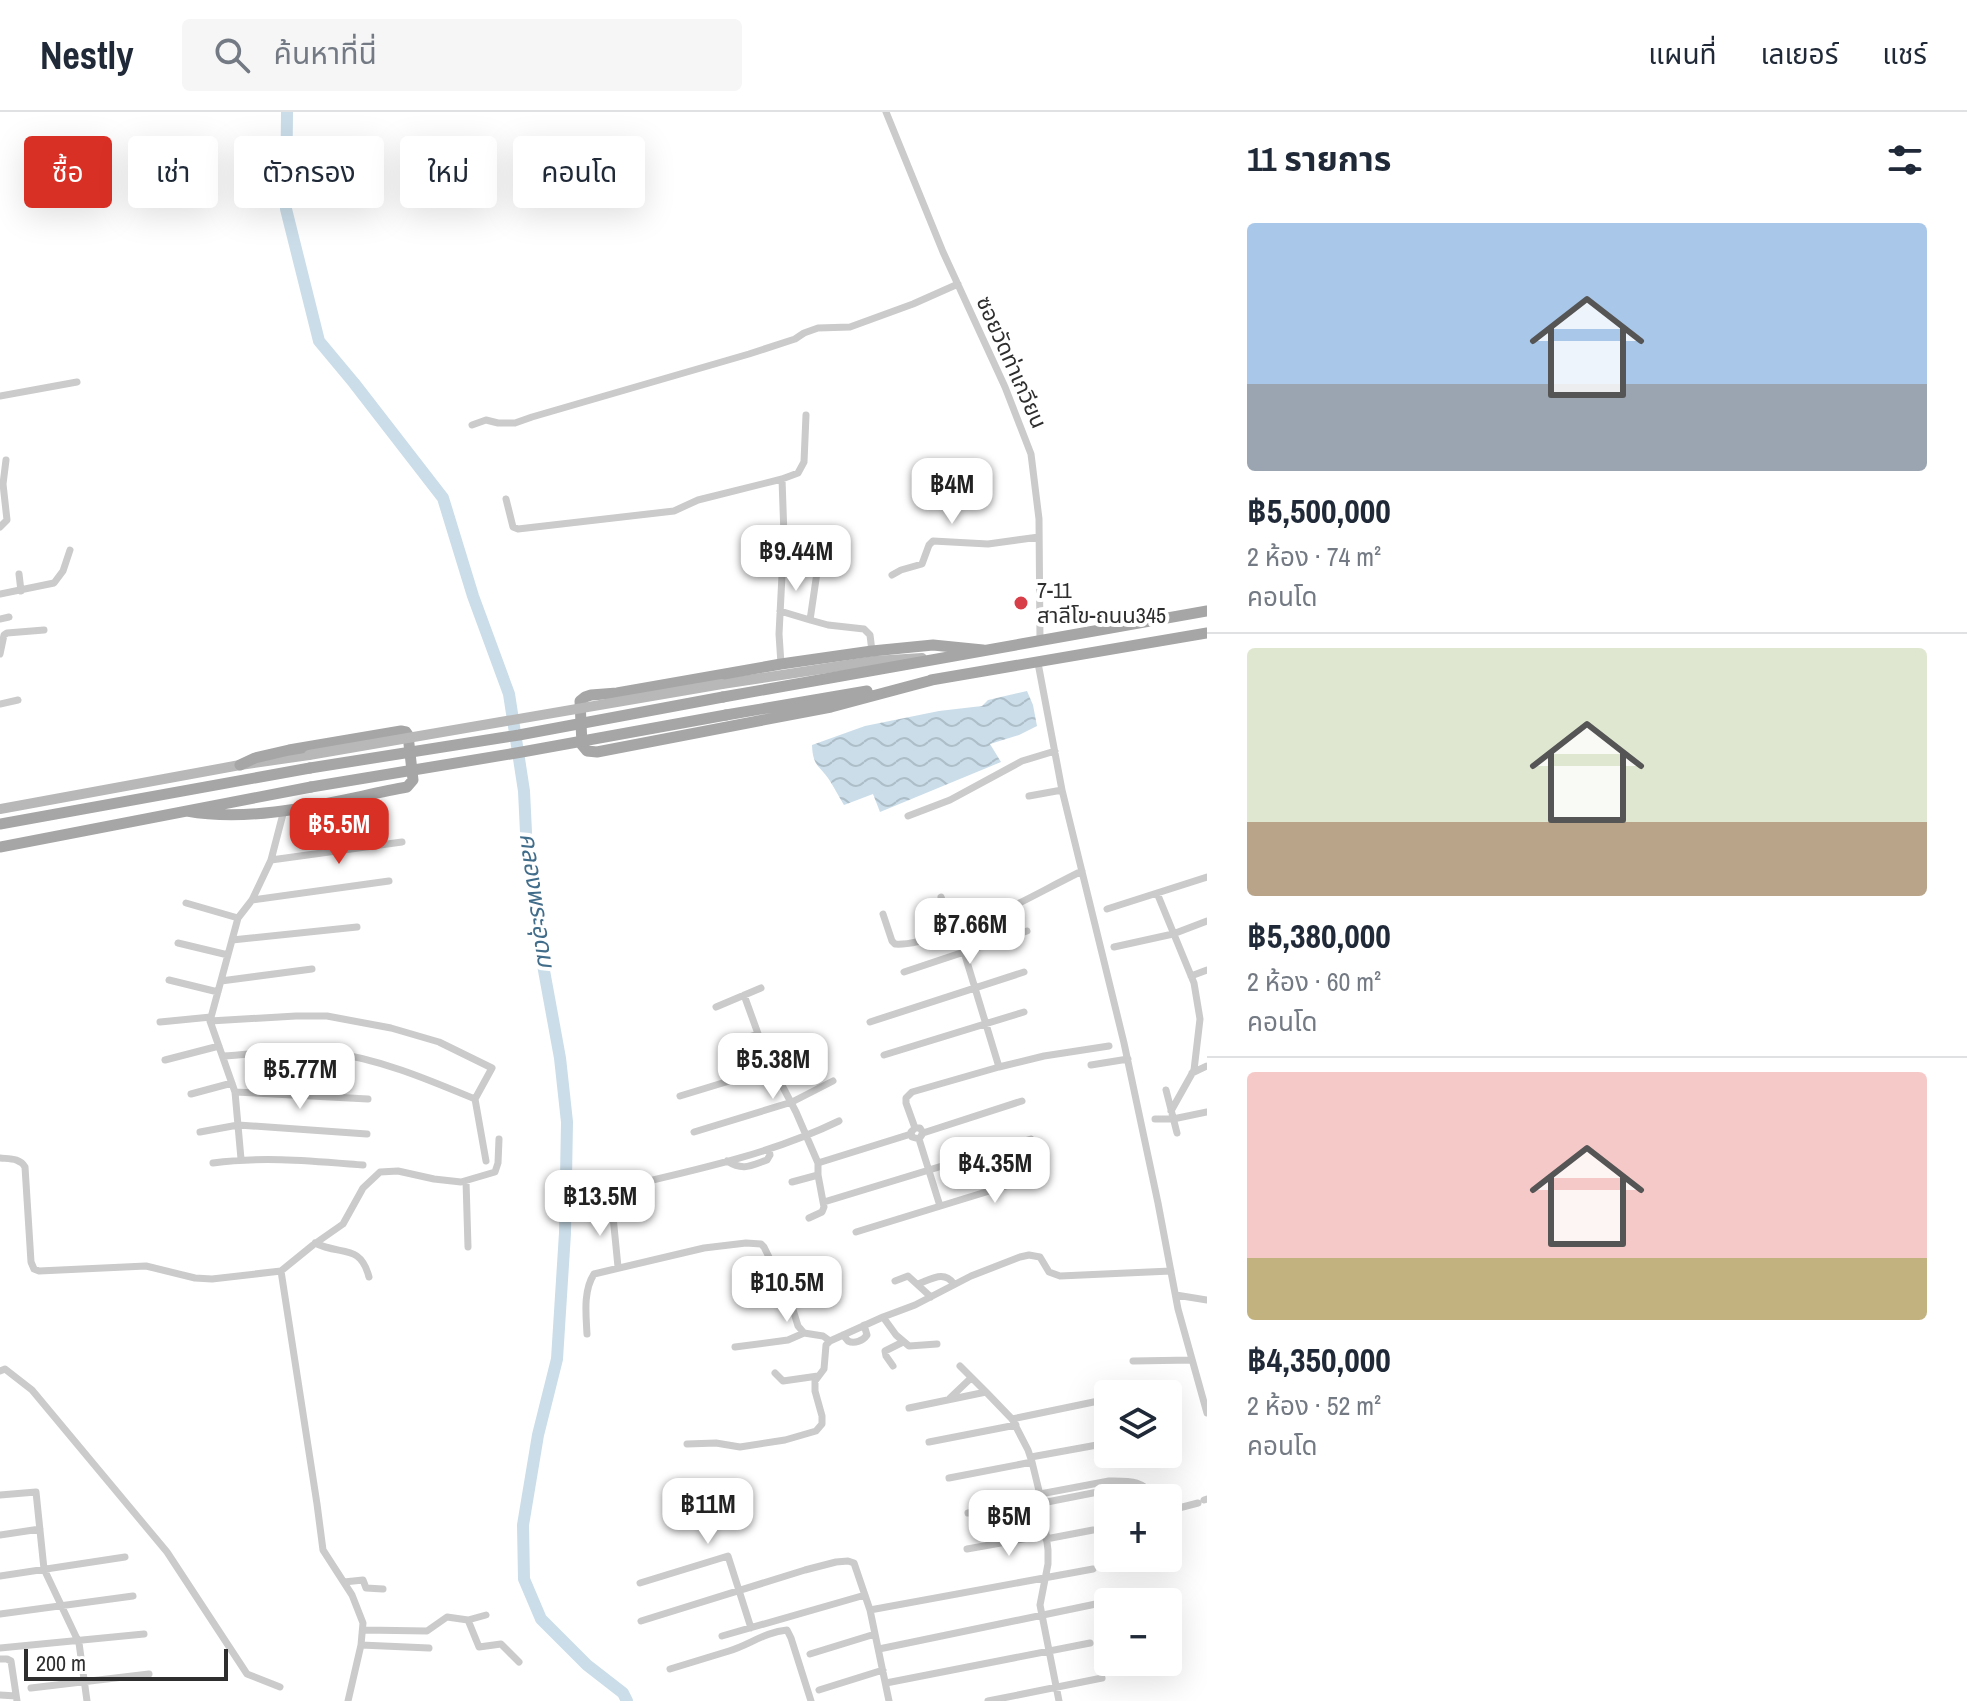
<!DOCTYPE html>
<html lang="th">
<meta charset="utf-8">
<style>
:root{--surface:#fff;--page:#f6f6f7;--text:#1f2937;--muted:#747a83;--line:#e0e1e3;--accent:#d93025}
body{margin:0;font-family:"Archivo Narrow","Noto Sans Thai",sans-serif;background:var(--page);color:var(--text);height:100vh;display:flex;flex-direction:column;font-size:30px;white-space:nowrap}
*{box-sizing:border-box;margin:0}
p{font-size:26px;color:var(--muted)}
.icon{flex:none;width:44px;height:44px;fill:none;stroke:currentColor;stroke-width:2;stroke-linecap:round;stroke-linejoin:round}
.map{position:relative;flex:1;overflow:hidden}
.drawer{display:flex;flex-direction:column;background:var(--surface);width:760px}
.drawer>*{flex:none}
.hud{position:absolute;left:24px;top:24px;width:760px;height:72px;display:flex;gap:16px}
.tools{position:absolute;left:1094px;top:1268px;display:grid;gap:16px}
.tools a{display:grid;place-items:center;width:88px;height:88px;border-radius:8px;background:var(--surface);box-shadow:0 8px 32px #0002;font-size:40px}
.scale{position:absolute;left:24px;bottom:20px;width:204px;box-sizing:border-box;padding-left:8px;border:4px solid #2e2e2e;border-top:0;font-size:22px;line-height:28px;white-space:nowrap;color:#2e2e2e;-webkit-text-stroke:6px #fff;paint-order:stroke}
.price{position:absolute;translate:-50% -68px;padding:0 18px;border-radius:16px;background:#fff;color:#222;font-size:26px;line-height:52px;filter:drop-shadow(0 2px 4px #0008)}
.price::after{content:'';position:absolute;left:50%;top:48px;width:24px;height:18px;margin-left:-12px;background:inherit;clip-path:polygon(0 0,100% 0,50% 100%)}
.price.on{background:var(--accent);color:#fff}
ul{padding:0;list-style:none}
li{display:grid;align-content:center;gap:16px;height:424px;padding:0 40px}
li+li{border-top:2px solid var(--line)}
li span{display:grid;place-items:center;height:248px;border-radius:8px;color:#555}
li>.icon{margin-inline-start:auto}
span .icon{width:144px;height:144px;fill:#fffc;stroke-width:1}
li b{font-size:34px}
h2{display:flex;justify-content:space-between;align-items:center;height:96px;padding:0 40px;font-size:34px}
.tag{padding:0 28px;border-radius:8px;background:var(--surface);box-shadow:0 8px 32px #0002;font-size:28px;line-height:72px}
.tag.on{background:var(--accent);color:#fff}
header{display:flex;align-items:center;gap:48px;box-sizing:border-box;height:112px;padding:0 40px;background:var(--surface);border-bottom:2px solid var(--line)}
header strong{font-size:38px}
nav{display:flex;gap:44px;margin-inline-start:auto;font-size:28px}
.search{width:560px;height:72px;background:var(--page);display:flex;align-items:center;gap:20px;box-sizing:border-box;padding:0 28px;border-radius:8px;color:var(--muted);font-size:30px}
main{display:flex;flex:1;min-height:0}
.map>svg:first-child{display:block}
.water{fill:url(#water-waves)}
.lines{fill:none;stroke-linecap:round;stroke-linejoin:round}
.river{stroke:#cadde9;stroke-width:12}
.street{stroke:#cbcbcb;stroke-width:7}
.secondary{stroke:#b8b8b8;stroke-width:10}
.primary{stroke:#a6a6a6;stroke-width:11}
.secondary-bridge{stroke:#b8b8b8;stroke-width:10}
.primary-bridge{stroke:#a6a6a6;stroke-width:11}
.poi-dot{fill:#d73e48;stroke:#fff;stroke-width:3}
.labels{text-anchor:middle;stroke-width:8;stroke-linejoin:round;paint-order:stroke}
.street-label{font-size:22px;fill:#2e2e2e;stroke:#fff}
.poi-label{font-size:22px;fill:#2e2e2e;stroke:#fff;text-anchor:start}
.water-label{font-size:24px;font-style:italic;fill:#426d8a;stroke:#fff}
</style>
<header>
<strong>Nestly</strong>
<div class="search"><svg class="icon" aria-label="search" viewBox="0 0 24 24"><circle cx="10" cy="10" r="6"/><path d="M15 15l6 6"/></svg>ค้นหาที่นี่</div>
<nav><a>แผนที่</a><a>เลเยอร์</a><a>แชร์</a></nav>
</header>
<main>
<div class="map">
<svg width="1207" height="1589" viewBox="0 0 1207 1589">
<defs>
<pattern id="water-waves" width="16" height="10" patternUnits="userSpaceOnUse" patternTransform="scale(2)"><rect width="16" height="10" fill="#cadde9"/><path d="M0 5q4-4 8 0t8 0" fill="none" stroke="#aebec8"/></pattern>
</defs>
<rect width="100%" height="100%" fill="#fff"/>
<path class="water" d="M1027 579 1033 593 1037 614 1019 623 990 632 1001 650 880 700 873 682 844 693C839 685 835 677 830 669 820 653 813 656 812 633L865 614 939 599 982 594 988 588Z"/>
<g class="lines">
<path class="river" d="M287 0 286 97 319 229 354 271 443 386 473 484 509 582 524 679 527 741 543 853 560 946 567 1010 565 1121 557 1247 538 1323 523 1413 524 1467 541 1507 587 1553 623 1581 627 1589"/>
<path class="street" d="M886 0 943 140 1005 275 1031 342 1039 407 1040 529
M0 284 77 270
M472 313 486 308 498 311H515L532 305 749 242 795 227 804 221 818 216 850 215 913 192 958 172
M506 387 513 415 518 417 674 399 698 388 782 367 798 361 804 350 806 303
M0 415 7 408 3 372 6 348
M819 447 810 508 828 513 864 517 870 523 872 539
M19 462 21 479
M892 463 901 458 922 452 929 433 933 429 988 432 1039 425
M0 482 54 471 63 459 70 438
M780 499 810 508
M0 507 9 505
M0 542 4 523 7 521 44 518
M1038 551 1062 678 1124 931 1158 1091 1178 1197 1207 1301
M781 552 779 522 784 424 782 367
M0 592 18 588
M1029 684 1062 678
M908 704 950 688 1022 649 1055 639
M271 748 402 730
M1157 781 1194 871 1200 907 1194 958 1171 999
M941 785 953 820
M252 788 389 769
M186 791 238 806
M1107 797 1207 765
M883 802 892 829 895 832C906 833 915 830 926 828 981 815 1031 784 1082 759
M232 828 357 815
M178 831 228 843
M1114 835 1173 822 1207 809
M964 840 999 955
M904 860 1027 819
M1191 864 1207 858
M169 868 218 880
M221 869 312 857
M744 883 765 941 796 1000 818 1051V1063L824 1095 822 1100 809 1106
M716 895 761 876
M210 909 296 904H327L391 916 439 930 492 956 475 987 486 1049
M160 910 211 905
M870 910 1024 860
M725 933 758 922
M884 943 1024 900
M223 944C257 942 294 936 328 940 380 947 427 967 475 987
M165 948 219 934
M1091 953 1128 947
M1192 961 1207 954
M1166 978 1177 1021
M235 980 368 987
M191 982 232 971
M680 984 772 956 815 935
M1155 1007H1173L1207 1000
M915 1016 906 991V986L912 980 999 955 1044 944 1109 934
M200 1020 238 1013 367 1022
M694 1020 792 990 833 969
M923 1021 1022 989
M919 1027 912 1025 911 1020 915 1016H920L923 1021 919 1027 940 1094
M0 1046C10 1047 20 1046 25 1055L31 1150 34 1157 39 1159 146 1154 195 1166 212 1167 281 1159 313 1133 343 1112 363 1076 380 1060 398 1059 434 1067 461 1070 495 1060 498 1051 499 1027
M241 1047 235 980 210 909 238 806 252 788 271 748 284 698
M727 1049C743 1059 750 1054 767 1048L770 1043 769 1037
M213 1051C263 1044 312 1049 363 1053
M818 1051 911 1022
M466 1069 468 1135
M792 1070 818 1063
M636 1072C705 1056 775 1040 839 1009
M824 1090 1031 1027
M612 1094 618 1155
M856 1120 1041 1063
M315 1131C341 1144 360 1131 369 1165
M281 1159 317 1392 323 1438 352 1483 363 1511 361 1533 348 1589
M895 1169 908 1164 931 1185
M918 1172C932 1167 944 1158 954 1172
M1176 1183 1207 1188
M746 1187 783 1173
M883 1205 896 1223 909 1234 937 1232
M587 1222C586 1203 583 1179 594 1162L704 1136 746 1131 761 1132 764 1135 790 1188 798 1214 804 1221
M843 1223 848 1229C854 1232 863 1229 867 1223L864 1213
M735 1235 788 1228 804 1221 823 1224 830 1229
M1133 1249 1192 1248
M893 1254 886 1244 885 1239 903 1230
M960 1254 986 1280
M0 1259 5 1257 32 1278 167 1440 247 1562 280 1575
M775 1261 783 1269 818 1264
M950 1286 971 1266
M909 1296 986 1280 1012 1307 1028 1338 1032 1350 1042 1391 1048 1438V1452L1040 1493 1059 1589
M1012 1307 1108 1287
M929 1330 1016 1313
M687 1332 716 1331 740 1335 785 1328 816 1319 822 1312V1304L815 1279V1269L824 1257 826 1233 830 1229 883 1205 915 1193 971 1164 1020 1145 1029 1143 1040 1145 1049 1160 1060 1164 1171 1159
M1031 1345 1108 1331
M949 1366 1032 1350
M1040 1382 1109 1369C1132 1369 1141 1368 1157 1386
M0 1383 36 1380 44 1457 79 1531 87 1589
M1204 1388 1207 1387
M1042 1391 1113 1377 1126 1371
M1168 1396 1175 1397 1198 1391
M968 1401 1041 1386
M0 1423 40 1417
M1046 1427 1093 1418
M967 1437 1046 1423
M0 1464 125 1445
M344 1470 363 1468 366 1476 383 1477
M640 1471 728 1444 751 1516
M870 1498 1093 1457
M0 1502 133 1484
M468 1508 479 1535 501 1532 519 1550
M641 1509 805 1458 836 1450 848 1449 854 1451 870 1498 889 1589
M364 1518 427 1519 447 1505 468 1508 486 1503
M722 1524 865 1483
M361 1533 429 1536
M0 1536 144 1522
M879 1537 1115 1488
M810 1542 875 1522
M0 1547H7L11 1549 17 1589
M670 1557 729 1539C749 1533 765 1520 787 1518L791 1526 811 1589
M886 1571 1090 1531
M31 1576 149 1562
M819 1578 883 1558
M0 1583 16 1584
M988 1589 1102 1566"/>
<path class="secondary" d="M722 572 874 549 922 546
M0 697 240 653 309 643"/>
<path class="primary" d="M936 567 831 595 597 640 587 639 582 633 580 589 585 585 591 583 617 581 781 552 872 539 933 533 983 538
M931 568 1207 521
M723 585 1207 499
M726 603 867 579
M187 699C259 712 337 688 407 675L413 668 408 623 406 620 401 619 289 638 255 646 240 653
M0 712 310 656
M0 735 311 675"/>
<path class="secondary-bridge" d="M309 643 722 572"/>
<path class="primary-bridge" d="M310 656 519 623 723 585
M311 675 522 640 726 603"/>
</g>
<circle class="poi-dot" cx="1021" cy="491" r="8"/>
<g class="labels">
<g class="street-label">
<text transform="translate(1012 250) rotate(66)" y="8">ซอยวัดท่าเกวียน</text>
</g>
<g class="poi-label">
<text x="1037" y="486">7-11<tspan x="1037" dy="25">สาลีโข-ถนน345</tspan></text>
</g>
<g class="water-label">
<text transform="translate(537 788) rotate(82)" y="8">คลองพระอุดม</text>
</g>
</g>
</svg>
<div class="tools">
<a><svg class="icon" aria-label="layers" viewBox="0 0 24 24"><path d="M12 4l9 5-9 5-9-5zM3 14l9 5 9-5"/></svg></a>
<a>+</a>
<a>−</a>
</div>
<div class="scale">200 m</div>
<b class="price" style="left:952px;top:414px">฿4M</b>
<b class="price" style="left:796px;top:481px">฿9.44M</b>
<b class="price on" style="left:339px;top:754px">฿5.5M</b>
<b class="price" style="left:970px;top:854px">฿7.66M</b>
<b class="price" style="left:773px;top:989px">฿5.38M</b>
<b class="price" style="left:300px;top:999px">฿5.77M</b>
<b class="price" style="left:995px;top:1093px">฿4.35M</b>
<b class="price" style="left:600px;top:1126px">฿13.5M</b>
<b class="price" style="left:787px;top:1212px">฿10.5M</b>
<b class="price" style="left:708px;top:1434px">฿11M</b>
<b class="price" style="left:1009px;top:1446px">฿5M</b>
<div class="hud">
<a class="tag on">ซื้อ</a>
<a class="tag">เช่า</a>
<a class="tag">ตัวกรอง</a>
<a class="tag">ใหม่</a>
<a class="tag">คอนโด</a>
</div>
</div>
<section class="drawer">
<h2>11 รายการ<svg class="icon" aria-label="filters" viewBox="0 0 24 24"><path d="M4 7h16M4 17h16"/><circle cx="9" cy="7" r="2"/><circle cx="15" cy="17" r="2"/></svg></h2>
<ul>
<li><span style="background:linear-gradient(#a9c7e8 65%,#9aa5b1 0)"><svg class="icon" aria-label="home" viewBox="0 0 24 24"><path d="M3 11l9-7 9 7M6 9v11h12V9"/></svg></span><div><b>฿5,500,000</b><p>2 ห้อง · 74 m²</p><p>คอนโด</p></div></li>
<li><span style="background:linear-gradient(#dfe7d0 70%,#b9a48a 0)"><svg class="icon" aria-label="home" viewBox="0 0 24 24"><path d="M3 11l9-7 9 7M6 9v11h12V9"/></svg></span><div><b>฿5,380,000</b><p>2 ห้อง · 60 m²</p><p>คอนโด</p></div></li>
<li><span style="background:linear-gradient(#f6c9c9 75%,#c2b280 0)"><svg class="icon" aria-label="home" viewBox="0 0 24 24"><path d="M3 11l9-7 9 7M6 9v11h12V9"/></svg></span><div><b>฿4,350,000</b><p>2 ห้อง · 52 m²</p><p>คอนโด</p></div></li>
</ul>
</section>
</main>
